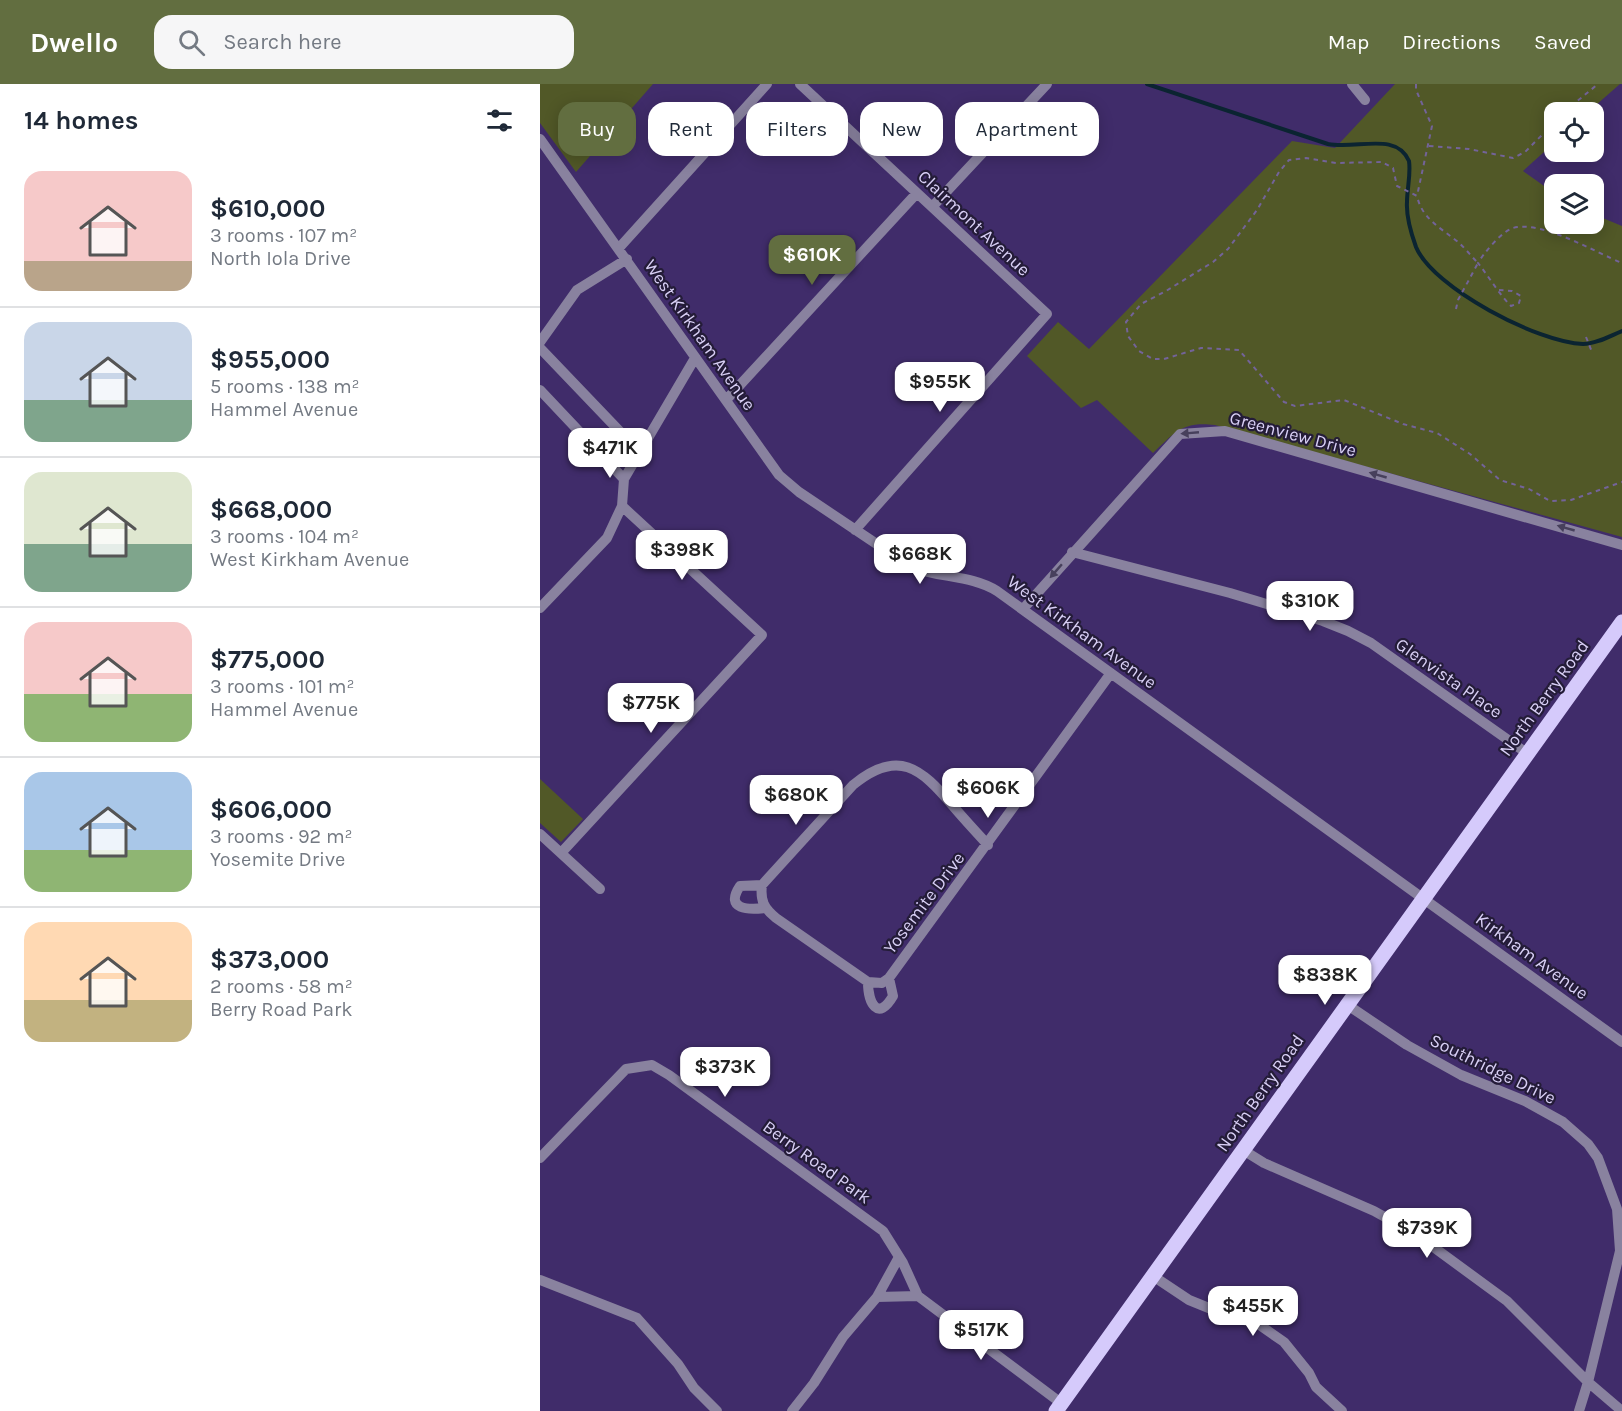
<!DOCTYPE html>
<meta charset="utf-8">
<style>
:root{--surface:#fff;--page:#f6f6f7;--text:#1f2937;--muted:#747a83;--line:#e0e1e3;--accent:#626e40}
body{margin:0;font-family:Karla,sans-serif;background:var(--page);color:var(--text);height:100vh;display:flex;flex-direction:column;font-size:22px;white-space:nowrap}
*{box-sizing:border-box;margin:0}
p{font-size:20px;color:var(--muted)}
.icon{flex:none;width:33px;height:33px;fill:none;stroke:currentColor;stroke-width:2;stroke-linecap:round;stroke-linejoin:round}
.map{position:relative;flex:1;overflow:hidden}
.details{display:flex;flex-direction:column;background:var(--surface);width:540px}
.details>*{flex:none}
.hud{position:absolute;left:18px;top:18px;width:570px;height:54px;display:flex;gap:12px}
.controls{position:absolute;left:1004px;top:18px;display:grid;gap:12px}
.controls a{display:grid;place-items:center;width:60px;height:60px;border-radius:12px;background:var(--surface);box-shadow:0 3px 15px #0003;font-size:30px}
.price{position:absolute;translate:-50% -51px;padding:0 14px;border-radius:12px;background:#fff;color:#222;font-size:20px;line-height:39px;filter:drop-shadow(0 2px 3px #0008)}
.price::after{content:'';position:absolute;left:50%;top:36px;width:18px;height:14px;margin-left:-9px;background:inherit;clip-path:polygon(0 0,100% 0,50% 100%)}
.price.active{background:var(--accent);color:#fff}
ul{padding:0;list-style:none}
li{display:flex;align-items:center;gap:18px;height:150px;padding:0 24px}
li+li{border-top:2px solid var(--line)}
li span{display:grid;place-items:center;flex:none;width:168px;height:120px;border-radius:18px;color:#555}
li>.icon{margin-inline-start:auto}
span .icon{width:72px;height:72px;fill:#fffc;stroke-width:1}
li b{font-size:26px}
h2{display:flex;justify-content:space-between;align-items:center;height:72px;padding:0 24px;font-size:26px}
.chip{padding:0 21px;border-radius:18px;background:var(--surface);box-shadow:0 3px 15px #0003;font-size:21px;line-height:54px}
.chip.active{background:var(--accent);color:#fff}
header{display:flex;align-items:center;gap:36px;box-sizing:border-box;height:84px;padding:0 30px;background:var(--accent);color:#fff}
header strong{font-size:28px}
nav{display:flex;gap:33px;margin-inline-start:auto;font-size:21px}
.search{width:420px;height:54px;background:var(--page);display:flex;align-items:center;gap:15px;box-sizing:border-box;padding:0 21px;border-radius:18px;color:var(--muted);font-size:22px}
main{display:flex;flex:1;min-height:0}
.map>svg:first-child{display:block}
.green{fill:#515827}
.lines{fill:none;stroke-linecap:round;stroke-linejoin:round}
.stream{stroke:#0b2431;stroke-width:4}
.path{stroke:#736399;stroke-width:2;stroke-dasharray:4.5 4.5;stroke-linecap:butt}
.minor{stroke:#89829f;stroke-width:10}
.major{stroke:#d5cafb;stroke-width:15}
.oneway{fill:#47405c}
.labels{text-anchor:middle;stroke-width:4.5;stroke-linejoin:round;paint-order:stroke}
.street-label{font-size:18px;fill:#d8cff5;stroke:#241c38}
</style>
<header>
<strong>Dwello</strong>
<div class="search"><svg class="icon" aria-label="search" viewBox="0 0 24 24"><circle cx="10" cy="10" r="6"/><path d="M15 15l6 6"/></svg>Search here</div>
<nav><a>Map</a><a>Directions</a><a>Saved</a></nav>
</header>
<main>
<section class="details">
<h2>14 homes<svg class="icon" aria-label="filters" viewBox="0 0 24 24"><path d="M4 7h16M4 17h16"/><circle cx="9" cy="7" r="2"/><circle cx="15" cy="17" r="2"/></svg></h2>
<ul>
<li><span style="background:linear-gradient(#f6c9c9 75%,#b9a48a 0)"><svg class="icon" aria-label="home" viewBox="0 0 24 24"><path d="M3 11l9-7 9 7M6 9v11h12V9"/></svg></span><div><b>$610,000</b><p>3 rooms · 107 m²</p><p>North Iola Drive</p></div></li>
<li><span style="background:linear-gradient(#c9d6e8 65%,#7fa58c 0)"><svg class="icon" aria-label="home" viewBox="0 0 24 24"><path d="M3 11l9-7 9 7M6 9v11h12V9"/></svg></span><div><b>$955,000</b><p>5 rooms · 138 m²</p><p>Hammel Avenue</p></div></li>
<li><span style="background:linear-gradient(#dfe7d0 60%,#7fa58c 0)"><svg class="icon" aria-label="home" viewBox="0 0 24 24"><path d="M3 11l9-7 9 7M6 9v11h12V9"/></svg></span><div><b>$668,000</b><p>3 rooms · 104 m²</p><p>West Kirkham Avenue</p></div></li>
<li><span style="background:linear-gradient(#f6c9c9 60%,#8fb573 0)"><svg class="icon" aria-label="home" viewBox="0 0 24 24"><path d="M3 11l9-7 9 7M6 9v11h12V9"/></svg></span><div><b>$775,000</b><p>3 rooms · 101 m²</p><p>Hammel Avenue</p></div></li>
<li><span style="background:linear-gradient(#a9c7e8 65%,#8fb573 0)"><svg class="icon" aria-label="home" viewBox="0 0 24 24"><path d="M3 11l9-7 9 7M6 9v11h12V9"/></svg></span><div><b>$606,000</b><p>3 rooms · 92 m²</p><p>Yosemite Drive</p></div></li>
<li><span style="background:linear-gradient(#ffd9b3 65%,#c2b280 0)"><svg class="icon" aria-label="home" viewBox="0 0 24 24"><path d="M3 11l9-7 9 7M6 9v11h12V9"/></svg></span><div><b>$373,000</b><p>2 rooms · 58 m²</p><p>Berry Road Park</p></div></li>
</ul>
</section>
<div class="map">
<svg width="1082" height="1327" viewBox="0 0 1082 1327">
<rect width="100%" height="100%" fill="#402c6a"/>
<path class="green" d="M0 0H113L36 88 0 39Z
M855 0H1080L1048 28H1014V59L983 87 1014 109V140H1053V130L1082 142V453L675 341C643 337 635 348 613 369L557 316 541 324 487 272 518 238 549 265 752 57 795 64Z
M0 695 43 735 21 758 0 739Z"/>
<g class="lines">
<path class="stream" d="M607 0 788 60C816 66 856 47 869 77 871 91 867 104 867 118 866 133 871 149 876 163 893 204 999 259 1043 260 1056 260 1070 252 1082 247"/>
<path class="path" d="M876 0V6L892 42 877 112
M1024 28 1058 0
M889 62 929 65 973 74 985 68 1014 39
M959 206 972 207 981 212 979 219 971 222C959 210 949 193 938 179 943 170 962 147 973 144 1001 136 1055 168 1082 179
M916 225 918 216 938 179C931 172 925 164 918 158 901 144 882 135 877 112L857 102 853 84 842 78 796 79 766 74 749 76 739 88 717 126 688 165 673 178 626 207 601 220 586 238 588 252 599 267 613 275H624L661 264 699 266 744 318 755 322 804 316 863 340 897 349 930 370 960 396 989 405 1010 417 1031 416 1082 398
M1046 253 1052 268"/>
<path class="minor" d="M260 0 507 230 315 446
M812 0 825 16
M0 55 239 391 259 408 371 483C399 494 432 491 457 507L1082 958
M393 122 507 0
M79 164 227 0
M0 258 37 206 87 175
M0 264 88 356 103 365
M0 306 84 395
M187 315 377 109
M532 468 690 509 783 537 808 547 831 559 988 670
M0 524 67 454 82 422 84 395 155 274
M483 525 640 350 685 347 1082 461
M0 750 60 805
M448 761C436 748 424 735 413 722 381 684 358 664 313 701L222 801C220 817 224 824 236 834L328 898 342 899 349 894 571 589
M21 769 222 551 82 422
M222 801 200 802C184 826 209 826 225 824
M328 898C328 919 338 938 353 912L349 894
M806 920 867 961 921 991 985 1017 1023 1038 1048 1060 1058 1074 1077 1125 1080 1167 1048 1298 1082 1327
M703 1066 724 1079 834 1127 877 1151 967 1217 1048 1298 1039 1327
M0 1074 86 985 112 981 129 991 343 1147 363 1179 378 1212 337 1213 303 1253 274 1299 252 1327
M613 1192 649 1216 686 1231 718 1240 744 1258 769 1289 776 1303 802 1327
M0 1196 97 1234 138 1280 154 1304 177 1327
M378 1212 521 1319
M337 1213 359 1173"/>
<path class="major" d="M516 1327 1082 538"/>
</g>
<defs><path id="oneway-solid" d="M-6-.8H1V-3.2L6.5 0L1 3.2V.8H-6Z" transform="scale(1.5)"/></defs>
<g class="oneway">
<use href="#oneway-solid" transform="translate(650 349) rotate(175)"/>
<use href="#oneway-solid" transform="translate(838 391) rotate(-164)"/>
<use href="#oneway-solid" transform="translate(1026 444) rotate(-164)"/>
<use href="#oneway-solid" transform="translate(516 487) rotate(131)"/>
</g>
<g class="labels">
<g class="street-label">
<text transform="translate(434 139) rotate(43)" y="6">Clairmont Avenue</text>
<text transform="translate(160 251) rotate(55)" y="6">West Kirkham Avenue</text>
<text transform="translate(753 350) rotate(15)" y="6">Greenview Drive</text>
<text transform="translate(542 548) rotate(36)" y="6">West Kirkham Avenue</text>
<text transform="translate(909 594) rotate(35)" y="6">Glenvista Place</text>
<text transform="translate(1004 614) rotate(-54)" y="6">North Berry Road</text>
<text transform="translate(384 819) rotate(-53)" y="6">Yosemite Drive</text>
<text transform="translate(992 872) rotate(36)" y="6">Kirkham Avenue</text>
<text transform="translate(953 985) rotate(26)" y="6">Southridge Drive</text>
<text transform="translate(720 1009) rotate(-55)" y="6">North Berry Road</text>
<text transform="translate(277 1078) rotate(36)" y="6">Berry Road Park</text>
</g>
</g>
</svg>
<div class="controls">
<a><svg class="icon" aria-label="locate" viewBox="0 0 24 24"><circle cx="12" cy="12" r="6"/><path d="M12 2v4M12 18v4M2 12h4M18 12h4"/></svg></a>
<a><svg class="icon" aria-label="layers" viewBox="0 0 24 24"><path d="M12 4l9 5-9 5-9-5zM3 14l9 5 9-5"/></svg></a>
</div>
<b class="price active" style="left:272px;top:202px">$610K</b>
<b class="price" style="left:400px;top:329px">$955K</b>
<b class="price" style="left:70px;top:395px">$471K</b>
<b class="price" style="left:142px;top:497px">$398K</b>
<b class="price" style="left:380px;top:501px">$668K</b>
<b class="price" style="left:770px;top:548px">$310K</b>
<b class="price" style="left:111px;top:650px">$775K</b>
<b class="price" style="left:448px;top:735px">$606K</b>
<b class="price" style="left:256px;top:742px">$680K</b>
<b class="price" style="left:785px;top:922px">$838K</b>
<b class="price" style="left:185px;top:1014px">$373K</b>
<b class="price" style="left:887px;top:1175px">$739K</b>
<b class="price" style="left:713px;top:1253px">$455K</b>
<b class="price" style="left:441px;top:1277px">$517K</b>
<div class="hud">
<a class="chip active">Buy</a>
<a class="chip">Rent</a>
<a class="chip">Filters</a>
<a class="chip">New</a>
<a class="chip">Apartment</a>
</div>
</div>
</main>
